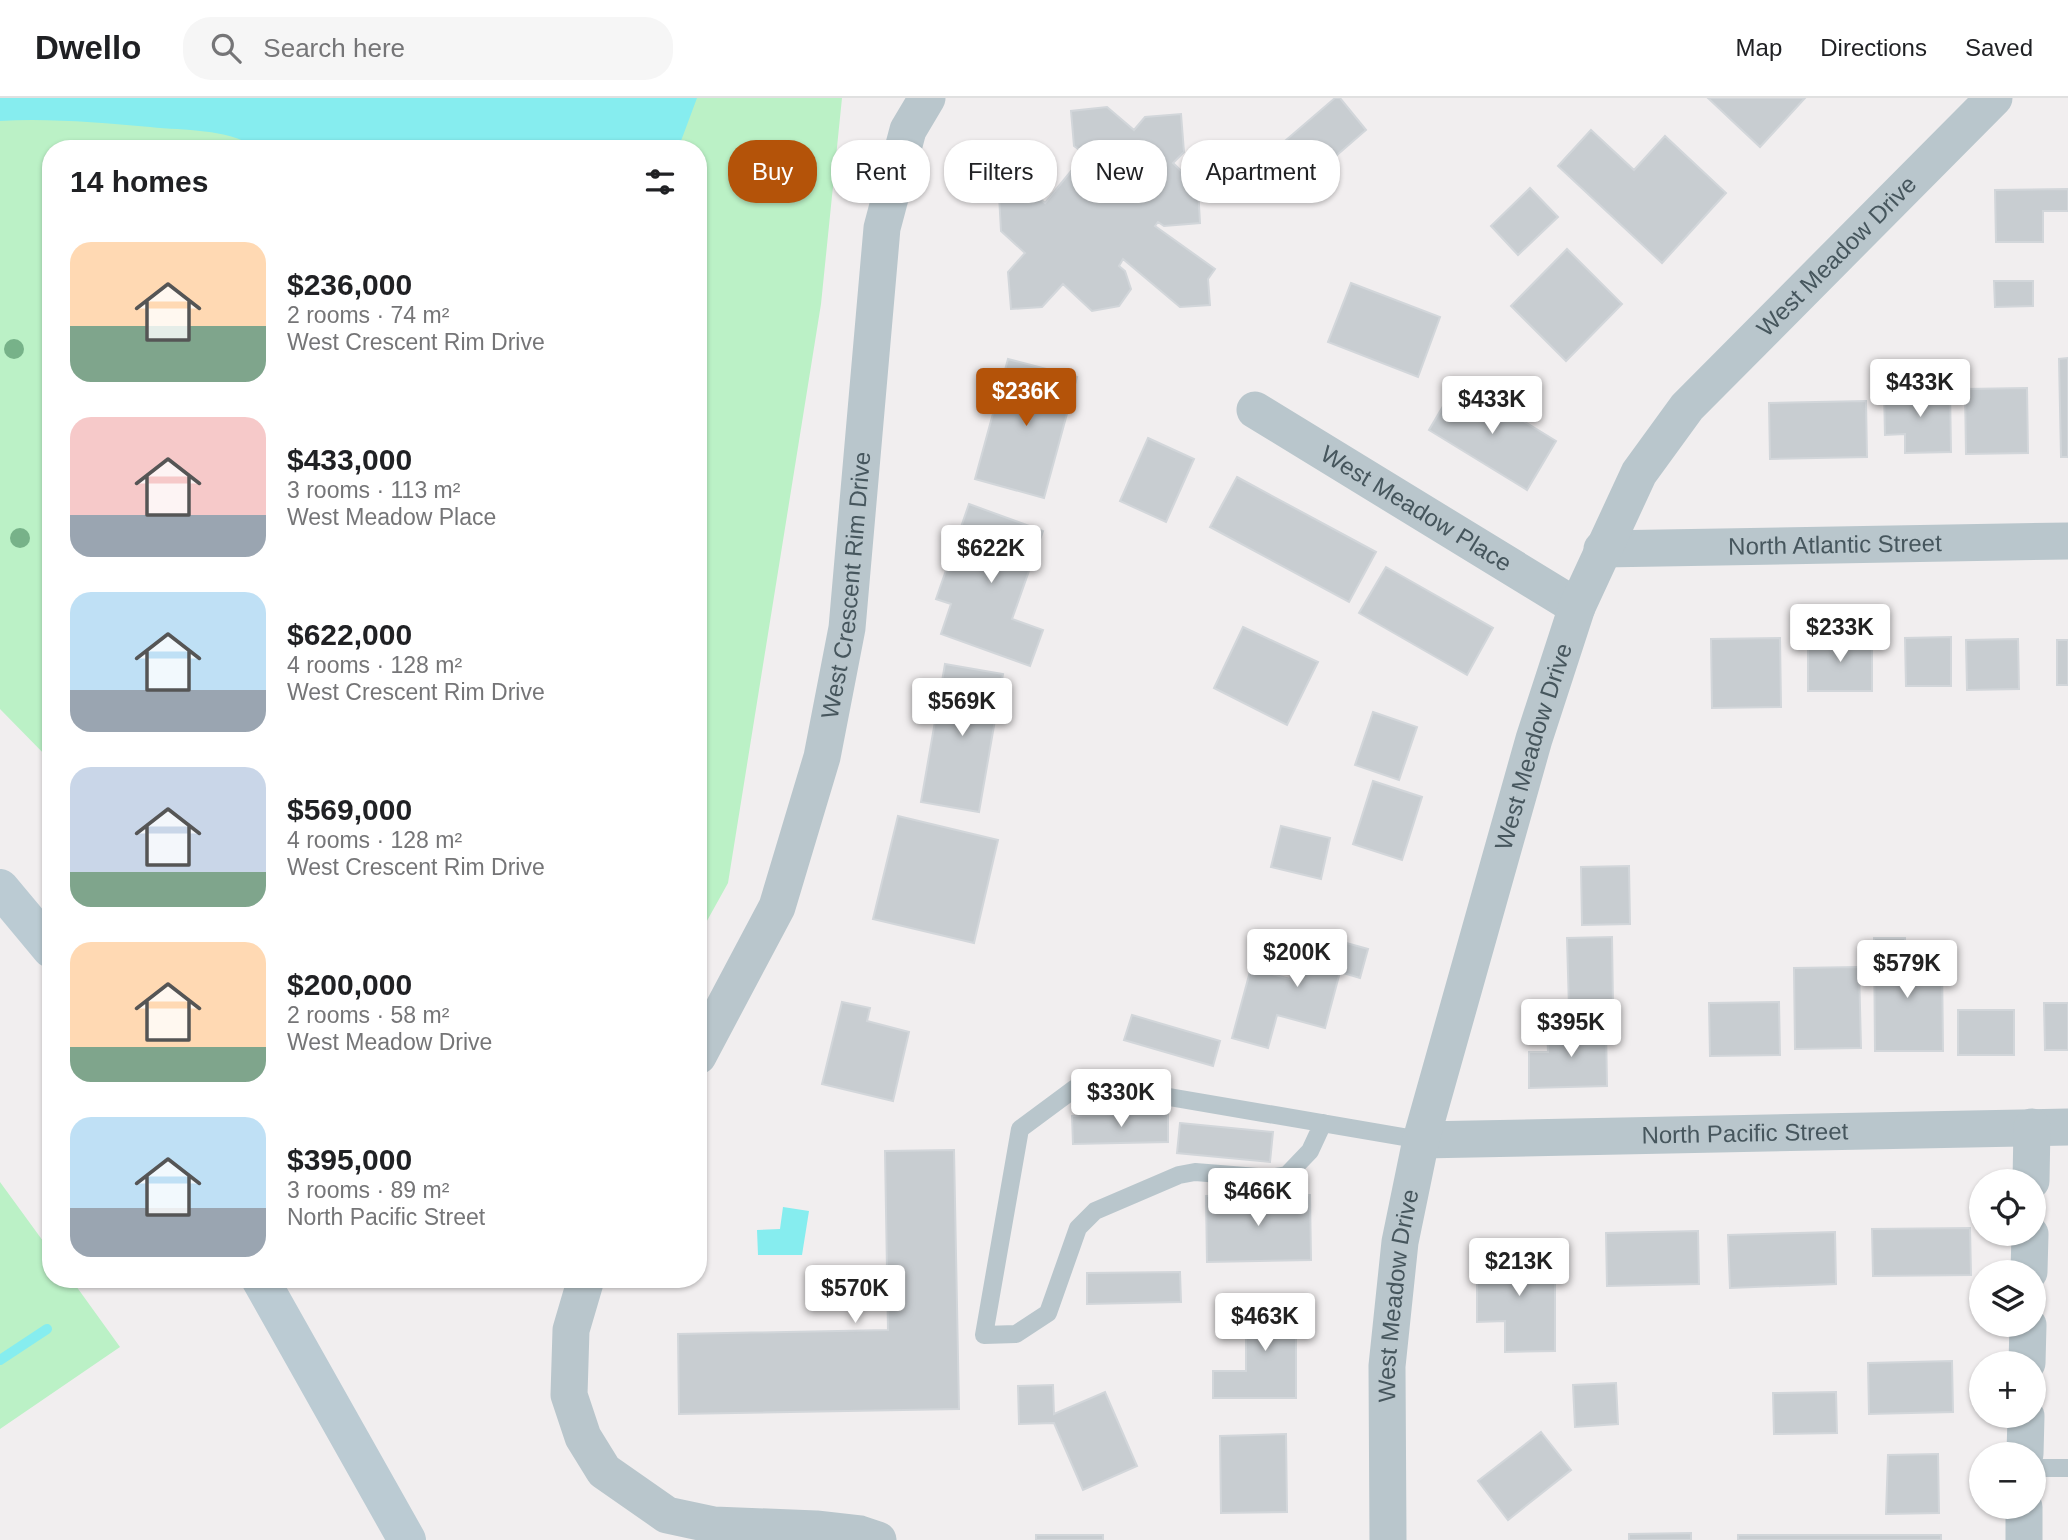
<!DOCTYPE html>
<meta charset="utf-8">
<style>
:root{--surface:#fff;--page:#f6f6f6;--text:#202124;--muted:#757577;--line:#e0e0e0;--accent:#b45309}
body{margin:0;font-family:Arial,sans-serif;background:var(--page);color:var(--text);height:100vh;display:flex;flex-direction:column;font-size:26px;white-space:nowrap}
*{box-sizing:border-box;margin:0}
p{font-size:23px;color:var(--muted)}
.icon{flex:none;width:38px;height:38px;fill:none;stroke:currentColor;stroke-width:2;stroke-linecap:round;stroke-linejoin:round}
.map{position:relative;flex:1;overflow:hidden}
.side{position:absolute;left:42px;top:42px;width:665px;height:1148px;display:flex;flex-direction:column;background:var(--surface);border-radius:28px;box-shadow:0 2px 5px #0004}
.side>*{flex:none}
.hud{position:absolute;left:728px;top:42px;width:665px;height:63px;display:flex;gap:14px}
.tools{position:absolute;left:1969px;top:1071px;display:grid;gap:14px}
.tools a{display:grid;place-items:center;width:77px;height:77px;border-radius:50%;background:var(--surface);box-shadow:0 2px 5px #0004;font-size:35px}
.price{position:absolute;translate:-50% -60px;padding:0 16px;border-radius:7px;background:#fff;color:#222;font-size:23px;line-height:46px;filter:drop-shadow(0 2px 4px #0008)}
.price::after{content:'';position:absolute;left:50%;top:42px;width:21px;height:16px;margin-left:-10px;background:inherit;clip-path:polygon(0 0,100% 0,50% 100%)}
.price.on{background:var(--accent);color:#fff}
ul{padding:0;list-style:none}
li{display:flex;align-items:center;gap:21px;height:175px;padding:0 28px}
li span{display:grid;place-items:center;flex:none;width:196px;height:140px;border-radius:21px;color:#555}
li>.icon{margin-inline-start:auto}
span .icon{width:84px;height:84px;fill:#fffc;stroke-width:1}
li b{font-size:30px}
h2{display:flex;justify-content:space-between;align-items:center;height:84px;padding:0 28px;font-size:30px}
.pill{padding:0 24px;border-radius:28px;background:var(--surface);box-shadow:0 2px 5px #0004;font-size:24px;line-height:63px}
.pill.on{background:var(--accent);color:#fff}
header{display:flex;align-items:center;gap:42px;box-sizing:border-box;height:98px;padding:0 35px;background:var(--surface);border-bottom:2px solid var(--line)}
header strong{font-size:33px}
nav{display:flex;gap:38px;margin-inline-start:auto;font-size:24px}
.search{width:490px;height:63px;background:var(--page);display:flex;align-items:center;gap:18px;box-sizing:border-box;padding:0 24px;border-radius:28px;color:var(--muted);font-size:26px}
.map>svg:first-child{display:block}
.green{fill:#bbf1c6}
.water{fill:#86edef}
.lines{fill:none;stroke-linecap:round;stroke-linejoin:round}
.stream{stroke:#86edef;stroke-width:10}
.building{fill:#c8cdd1;stroke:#d2d6da;stroke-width:2}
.lane{stroke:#b9c6cc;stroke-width:18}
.street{stroke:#b9c6cc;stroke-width:37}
.secondary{stroke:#bbcbd3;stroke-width:38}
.tree{fill:#77b289}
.labels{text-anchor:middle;stroke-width:5;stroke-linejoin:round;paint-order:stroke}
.street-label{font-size:24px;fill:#46565d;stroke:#fff}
</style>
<header>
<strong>Dwello</strong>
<div class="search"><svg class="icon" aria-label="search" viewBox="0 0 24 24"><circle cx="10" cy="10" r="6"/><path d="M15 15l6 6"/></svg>Search here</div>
<nav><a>Map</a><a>Directions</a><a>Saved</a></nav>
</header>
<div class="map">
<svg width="2068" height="1442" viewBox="0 0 2068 1442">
<rect width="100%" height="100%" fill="#f1eeef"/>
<path class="green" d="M0 0H842L821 206 728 785 698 839V51H51V663L0 611Z
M0 1084 51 1154V1181H71L120 1249 0 1331Z"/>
<path class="water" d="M0 0H697L678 51H259C227 30 187 33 150 29 100 25 50 20 0 23Z
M783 1109 809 1113 802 1157H758L757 1132 780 1131Z"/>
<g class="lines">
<path class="stream" d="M0 1262 47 1231"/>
</g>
<path class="building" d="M1335 0H1340L1366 32 1315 76 1286 42Z
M1708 0H1805L1760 49Z
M1107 9 1134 32 1145 19 1181 16 1184 54 1173 65 1198 89 1200 125 1164 128 1158 124 1155 128 1215 171 1208 181 1210 207 1180 209 1123 161 1119 168 1125 173 1131 191 1119 208 1092 213 1063 186 1042 209 1011 211 1008 174 1025 155 1001 133 999 97 1033 95 1045 105 1085 56 1074 48 1071 13Z
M1591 32 1634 72 1665 38 1726 95 1662 165 1558 68Z
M1530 90 1558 119 1518 157 1491 128Z
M2068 91V113H2043V144H1996L1995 92Z
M1567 151 1622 206 1566 263 1511 208Z
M1994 183H2033V208L1995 209Z
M1351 185 1440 219 1418 279 1328 244Z
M2068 260V359H2061L2059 261Z
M1008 261 1077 279 1044 400 975 381Z
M1458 283 1556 343 1527 392 1429 332Z
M2027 290 2028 355 1966 356 1965 291Z
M1950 291 1951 354 1905 355V336L1885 337 1884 292Z
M1866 303 1867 359 1770 361 1769 305Z
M1148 340 1194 361 1166 424 1120 403Z
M1237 379 1376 454 1349 504 1210 429Z
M969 406 1043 433 1012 521 1043 532 1030 568 941 536 951 506 936 501Z
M1386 469 1493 530 1467 577 1359 515Z
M1243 529 1318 564 1287 627 1214 590Z
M1872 539V593H1808V540Z
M1951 539V588H1906L1905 540Z
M1780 540 1781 609 1712 610 1711 541Z
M2018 541 2019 591 1967 592 1966 542Z
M2057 542H2068V587H2057Z
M945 566 1003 576 979 714 921 704Z
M1373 614 1417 629 1399 682 1355 667Z
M1373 683 1422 699 1402 762 1353 746Z
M898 718 998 742 974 845 873 821Z
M1281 728 1330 740 1321 781 1271 769Z
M1629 768 1630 826 1582 827 1581 769Z
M1303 833 1368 851 1360 880 1340 874 1325 930 1277 917 1268 950 1232 940 1251 870 1290 881Z
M1612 839 1613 909 1569 910 1567 840Z
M1874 840H1905V861H1942L1943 953H1875Z
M1859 869 1861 950 1795 951 1794 870Z
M842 904 870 910 867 923 909 934 893 1003 822 986Z
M1779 904 1780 957 1710 958 1709 905Z
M2044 905H2068V952H2045Z
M1958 912H2014V957H1958Z
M1132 917 1220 943 1213 968 1124 942Z
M1606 928 1607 988 1529 990V954H1548L1547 929Z
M1168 1015V1044L1073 1046 1072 1018Z
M1180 1025 1273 1034 1270 1064 1177 1055Z
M954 1052 959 1311 679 1316 678 1236 888 1232 885 1053Z
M1310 1097 1311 1162 1207 1164 1206 1098Z
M1970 1130 1971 1177 1873 1178 1872 1131Z
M1698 1133 1699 1186 1607 1188 1606 1135Z
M1835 1134 1836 1186 1730 1190 1728 1137Z
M1477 1155H1555V1253L1505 1254V1223L1477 1224Z
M1180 1174 1181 1204 1087 1206V1175Z
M1246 1199H1296V1300H1213V1273H1246Z
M1952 1263 1953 1314 1869 1316 1868 1265Z
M1616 1285 1618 1326 1575 1329 1573 1287Z
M1053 1287 1054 1316 1105 1294 1137 1368 1083 1392 1054 1325 1019 1326 1018 1288Z
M1836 1294 1837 1335 1774 1336 1773 1295Z
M1541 1334 1571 1372 1508 1422 1478 1383Z
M1286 1336 1287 1414 1221 1415 1220 1338Z
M1938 1356 1939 1415 1886 1416 1888 1357Z
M1691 1435V1442H1629V1436Z
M1036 1437H1103V1442H1036Z
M1738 1437H1941V1442H1738Z"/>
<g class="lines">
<path class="lane" d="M1323 1025 1310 1053 1287 1077 1270 1080 1195 1074 1179 1077 1095 1113 1078 1130 1048 1215 1016 1236 984 1237 1020 1031 1074 991 1099 987 1421 1042
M2034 1370H2068"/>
<g class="street">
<path id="s1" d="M1255 312 1577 509"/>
<path id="s2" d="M1602 451 2068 443"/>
<path id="s3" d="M698 958 777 809 822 659 847 530 882 130 908 32 927 0"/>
<path id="s4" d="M1421 1042 2068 1029"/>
<path d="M2031 1083 2032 1029"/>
<path d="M2029 1174 2030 1136"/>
<path d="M586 1181 571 1232 569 1297 583 1339 604 1373 667 1417 714 1427 816 1431 860 1436 878 1442"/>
<path d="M2027 1265 2028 1227"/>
<path d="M2025 1356 2026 1318"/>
<path id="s5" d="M1388 1442 1387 1268 1400 1144 1421 1042 1534 641 1577 509 1639 375 1687 309 1994 0"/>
<path d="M2024 1442V1409"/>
</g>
<path class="secondary" d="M0 790 51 851
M260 1181 407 1442"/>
</g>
<g class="tree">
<circle cx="14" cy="251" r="10"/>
<circle cx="20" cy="440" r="10"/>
</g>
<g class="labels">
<g class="street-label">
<text dy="8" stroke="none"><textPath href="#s5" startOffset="1400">West Meadow Drive</textPath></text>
<text dy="8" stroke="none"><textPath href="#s1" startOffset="189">West Meadow Place</textPath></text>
<text dy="8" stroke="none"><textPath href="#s2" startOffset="233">North Atlantic Street</textPath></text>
<text dy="8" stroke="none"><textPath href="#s3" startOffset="499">West Crescent Rim Drive</textPath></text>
<text dy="8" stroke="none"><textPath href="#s5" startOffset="812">West Meadow Drive</textPath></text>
<text dy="8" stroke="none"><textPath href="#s4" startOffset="324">North Pacific Street</textPath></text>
<text dy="8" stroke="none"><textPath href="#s5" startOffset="245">West Meadow Drive</textPath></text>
</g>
</g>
</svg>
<div class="tools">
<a><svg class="icon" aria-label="locate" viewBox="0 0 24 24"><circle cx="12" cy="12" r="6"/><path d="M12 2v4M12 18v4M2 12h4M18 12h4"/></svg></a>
<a><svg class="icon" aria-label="layers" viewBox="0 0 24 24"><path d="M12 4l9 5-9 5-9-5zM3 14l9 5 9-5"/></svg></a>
<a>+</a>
<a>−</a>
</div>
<b class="price" style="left:1920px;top:321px">$433K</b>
<b class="price on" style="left:1026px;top:330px">$236K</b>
<b class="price" style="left:1492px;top:338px">$433K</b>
<b class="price" style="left:991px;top:487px">$622K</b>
<b class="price" style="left:1840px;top:566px">$233K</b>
<b class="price" style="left:962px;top:640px">$569K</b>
<b class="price" style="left:1297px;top:891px">$200K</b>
<b class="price" style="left:1907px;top:902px">$579K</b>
<b class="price" style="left:1571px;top:961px">$395K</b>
<b class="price" style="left:1121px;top:1031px">$330K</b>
<b class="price" style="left:1258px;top:1130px">$466K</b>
<b class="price" style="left:1519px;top:1200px">$213K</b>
<b class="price" style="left:855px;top:1227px">$570K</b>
<b class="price" style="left:1265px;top:1255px">$463K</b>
<div class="hud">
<a class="pill on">Buy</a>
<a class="pill">Rent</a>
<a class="pill">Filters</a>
<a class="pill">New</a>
<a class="pill">Apartment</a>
</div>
<section class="side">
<h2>14 homes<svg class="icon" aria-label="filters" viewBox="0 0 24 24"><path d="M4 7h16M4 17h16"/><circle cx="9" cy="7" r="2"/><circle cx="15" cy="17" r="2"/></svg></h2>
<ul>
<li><span style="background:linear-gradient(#ffd9b3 60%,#7fa58c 0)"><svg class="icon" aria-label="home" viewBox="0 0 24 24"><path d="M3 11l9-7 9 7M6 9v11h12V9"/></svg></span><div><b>$236,000</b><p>2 rooms · 74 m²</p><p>West Crescent Rim Drive</p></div></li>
<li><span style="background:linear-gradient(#f6c9c9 70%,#9aa5b1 0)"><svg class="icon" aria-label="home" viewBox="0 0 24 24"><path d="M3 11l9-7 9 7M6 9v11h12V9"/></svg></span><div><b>$433,000</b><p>3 rooms · 113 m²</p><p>West Meadow Place</p></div></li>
<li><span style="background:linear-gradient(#bfe0f5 70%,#9aa5b1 0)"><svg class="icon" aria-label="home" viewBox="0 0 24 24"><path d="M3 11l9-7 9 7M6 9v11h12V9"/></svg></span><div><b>$622,000</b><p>4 rooms · 128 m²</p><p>West Crescent Rim Drive</p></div></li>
<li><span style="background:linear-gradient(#c9d6e8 75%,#7fa58c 0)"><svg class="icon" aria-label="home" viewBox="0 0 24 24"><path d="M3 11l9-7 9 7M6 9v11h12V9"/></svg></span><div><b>$569,000</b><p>4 rooms · 128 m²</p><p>West Crescent Rim Drive</p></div></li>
<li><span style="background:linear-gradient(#ffd9b3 75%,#7fa58c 0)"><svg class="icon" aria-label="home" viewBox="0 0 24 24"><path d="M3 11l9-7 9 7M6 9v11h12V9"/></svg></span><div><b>$200,000</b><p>2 rooms · 58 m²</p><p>West Meadow Drive</p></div></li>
<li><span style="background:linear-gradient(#bfe0f5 65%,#9aa5b1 0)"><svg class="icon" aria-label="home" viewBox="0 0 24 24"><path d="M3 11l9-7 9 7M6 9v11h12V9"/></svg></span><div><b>$395,000</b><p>3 rooms · 89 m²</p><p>North Pacific Street</p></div></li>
</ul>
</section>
</div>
